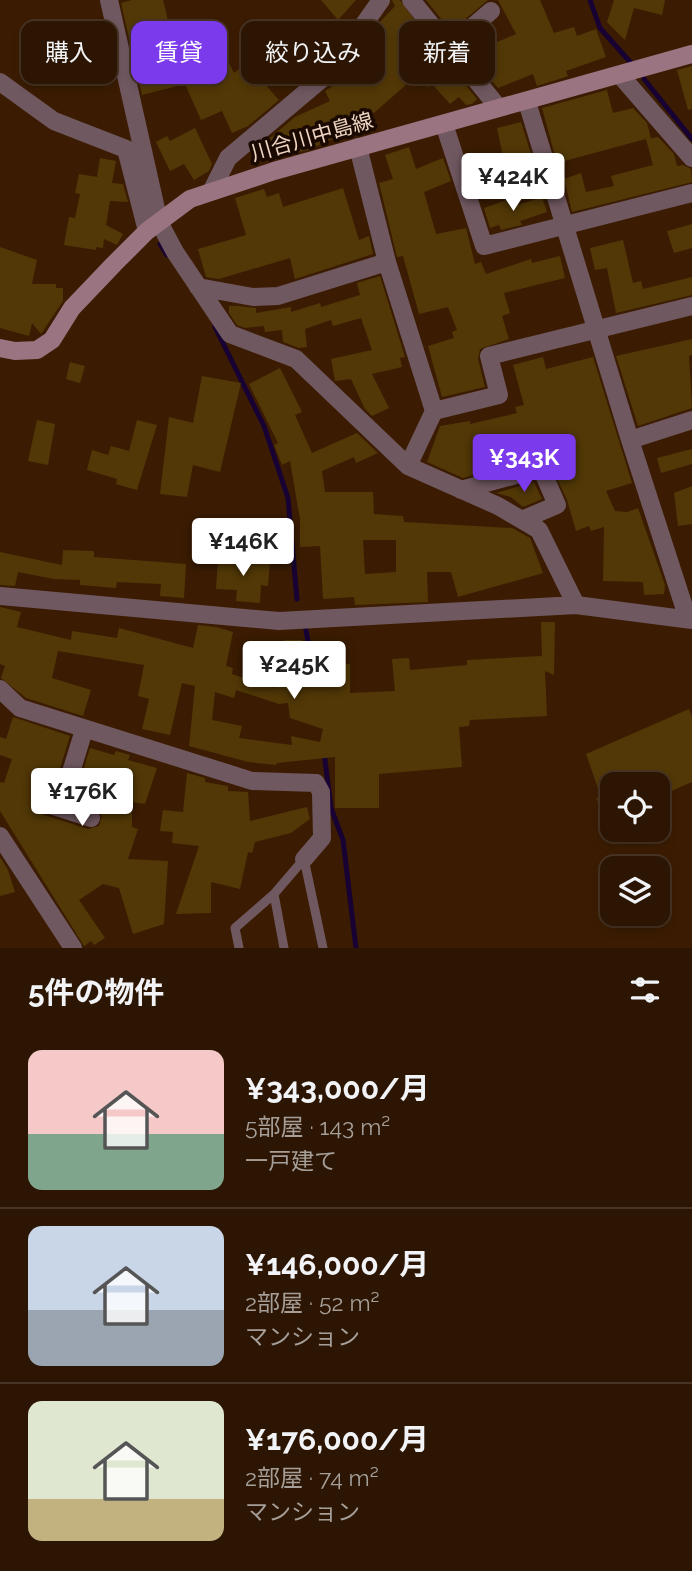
<!DOCTYPE html>
<html lang="ja">
<meta charset="utf-8">
<style>
:root{--surface:#2c1502;--page:#382211;--text:#f1f3f6;--muted:#a69f99;--line:#483424;--accent:#7c3aed}
body{margin:0;font-family:Raleway,"Noto Sans JP",sans-serif;background:var(--page);color:var(--text);height:100vh;display:flex;flex-direction:column;font-size:26px;white-space:nowrap}
*{box-sizing:border-box;margin:0}
p{font-size:23px;color:var(--muted)}
.icon{flex:none;width:38px;height:38px;fill:none;stroke:currentColor;stroke-width:2;stroke-linecap:round;stroke-linejoin:round}
.map{position:relative;height:948px;overflow:hidden}
.details{display:flex;flex-direction:column;background:var(--surface);flex:1}
.details>*{flex:none}
.guide{position:absolute;left:21px;top:21px;width:651px;height:63px;display:flex;gap:14px}
.fabs{position:absolute;left:600px;top:772px;display:grid;gap:14px}
.fabs a{display:grid;place-items:center;width:70px;height:70px;border-radius:14px;background:var(--surface);box-shadow:0 4px 10px #0003,0 0 0 2px var(--line);font-size:35px}
.price{position:absolute;translate:-50% -60px;padding:0 16px;border-radius:7px;background:#fff;color:#222;font-size:23px;line-height:46px;filter:drop-shadow(0 2px 4px #0008)}
.price::after{content:'';position:absolute;left:50%;top:42px;width:21px;height:16px;margin-left:-10px;background:inherit;clip-path:polygon(0 0,100% 0,50% 100%)}
.price.active{background:var(--accent);color:#fff}
ul{padding:0;list-style:none}
li{display:flex;align-items:center;gap:21px;height:175px;padding:0 28px}
li+li{border-top:2px solid var(--line)}
li span{display:grid;place-items:center;flex:none;width:196px;height:140px;border-radius:14px;color:#555}
li>.icon{margin-inline-start:auto}
span .icon{width:84px;height:84px;fill:#fffc;stroke-width:1}
li b{font-size:30px}
h2{display:flex;justify-content:space-between;align-items:center;height:84px;padding:0 28px;font-size:30px}
.pill{padding:0 24px;border-radius:14px;background:var(--surface);box-shadow:0 4px 10px #0003,0 0 0 2px var(--line);font-size:24px;line-height:63px}
.pill.active{background:var(--accent);color:#fff}
.map>svg:first-child{display:block}
.lines{fill:none;stroke-linecap:round;stroke-linejoin:round}
.stream{stroke:#170233;stroke-width:5}
.building{fill:#523806;fill-rule:evenodd}
.service{stroke:#705860;stroke-width:9}
.minor{stroke:#705860;stroke-width:18}
.secondary{stroke:#9b7481;stroke-width:18}
.labels{text-anchor:middle;stroke-width:7;stroke-linejoin:round;paint-order:stroke}
.street-label{font-size:21px;fill:#efd5c3;stroke:#1a0900}
</style>
<div class="map">
<svg width="692" height="948" viewBox="0 0 692 948">
<rect width="100%" height="100%" fill="#3b1c02"/>
<g class="lines">
<path class="stream" d="M590 0 600 28 631 63
M644 79 692 139
M160 244 167 255
M215 327 264 426 288 498 297 599
M306 630 315 683
M324 752 331 808 343 840 356 948"/>
</g>
<path class="building" d="M132 0H163L178 62 196 58 200 77 229 63 234 73 250 60 260 71 256 74 279 100 248 126 232 133 222 111 201 120 185 84 142 95 121 3Z
M321 0H356L338 20Z
M392 0H400L434 46 401 71 408 83 375 112 335 133 337 137 308 150 271 159 264 143 295 117 330 101 325 91 356 71 350 64 382 32 377 25 395 6Z
M426 0H488L451 31Z
M498 0H540L554 33 574 27 577 36 596 29 606 57 566 71 568 76 553 81 537 86 533 74 498 88 465 49 476 43 481 49 516 34Z
M614 0H665L662 15 634 8 625 40 607 22Z
M444 59 477 99 472 104 466 105 459 97 450 104 432 84 428 87 416 74Z
M692 66V109L688 110 677 70Z
M607 90 613 113 633 108 647 123 651 138 648 139 658 137 674 154 677 166 683 165 691 169 692 182 572 212 564 179 581 173 586 192 614 186 611 176 653 165 646 139 557 163 542 108Z
M521 122 535 167 475 182 469 163 503 156 497 128Z
M195 128 212 164 209 171 194 180 184 164 170 171 156 142 167 136 170 141Z
M409 147 416 169 443 158 451 181 424 192 436 234 466 228 475 264 481 262 486 274 531 259 532 263 560 256 565 278 504 293 510 313 502 316 509 339 480 349 478 359 485 387 442 397 428 346 454 338 452 332 457 330 448 307 419 314 403 256 397 257 379 183 393 179 385 155Z
M100 158 116 161 112 183 123 184 128 202 110 201 106 225 123 234 117 245 104 239 103 248 96 247V250L64 245 69 217 75 218 80 194 75 193 79 174 97 177Z
M343 188 359 240 369 236 373 254 295 279 290 258 219 279 206 277 198 249 246 235 235 198 264 189 267 197 279 193 283 207Z
M542 197 547 212 520 221 522 225 501 230 499 225 490 228 484 208 512 198 515 206Z
M692 224V248L674 253 667 231Z
M623 240 633 283 641 281 643 289 692 277V295L616 313 607 268 595 270 590 248Z
M0 247 37 260 32 284H56V288H63V301L41 334 32 323 29 336 0 328Z
M380 276 405 357 400 358 402 367 372 374 389 408 372 416 365 409 351 379 335 381 331 359 372 350 361 318 333 326 331 320 305 329 307 347 299 348 283 342 282 330 265 332 264 326 245 328 237 325 229 313V306H237L256 308V313L291 307V312L320 303 321 307 360 295 357 283Z
M692 339V355L689 356 692 408 638 426 616 356Z
M543 357 546 369 593 357 632 483 606 491 615 511 627 512 638 508 665 585 664 594 644 595 643 582 603 581 604 527 591 531 589 526 576 531 567 500 548 459 538 457 463 478 427 462 440 426 470 421V424L517 413 515 407 524 405 513 365Z
M70 362 85 366 80 383 66 379Z
M280 368 302 412 295 415 312 453 357 433 378 453 356 463 354 457 322 471 325 492H373L374 514 403 516 404 522 512 528 530 538 543 573 458 597 451 572H427L428 602 355 605 354 597 323 599 320 546 300 547V519L290 461 282 465 274 445 278 443 249 384ZM363 540H396V572L365 574Z
M202 376 241 383 220 472 193 465 187 497 160 494 169 417 193 423Z
M37 420 55 424 48 465 28 461Z
M137 420 157 425 137 490 116 484 117 479 87 470 92 450 108 455 111 446 129 451Z
M692 449V464L661 473 657 458Z
M534 482 542 499 523 507 511 497 496 493Z
M692 486V524L678 526 674 493Z
M63 550 94 551V557L186 564 184 598 160 596 161 584 117 582 116 588 80 585V580L54 579 18 572 15 586 0 585V552L62 565Z
M218 558 270 561 268 586 261 585 260 603 236 601 237 590 216 589Z
M0 607 21 612 17 627 71 640 72 631 117 638 119 628 193 648 198 625 216 627 233 632 226 666 233 668 232 674 274 688V645H284V640H302L303 680 334 677V663L350 664V693L395 691 392 659 409 658 410 670 467 665V660L542 656 541 622H555L554 675 545 671 547 716 470 720 469 726 459 727 462 767 379 774V808H335V757L277 763 276 765 248 762 189 746 195 686 182 683 170 735 142 729 149 699 138 696 144 665 58 651 52 678 91 690 83 716 26 698 1 678 5 666 0 664ZM236 690 279 704 288 703 290 718 323 729 320 742 291 736 292 745 239 738 242 726 212 720 215 692 234 698Z
M689 709 692 717V782L658 797V784H612V832L596 798 601 797 586 754Z
M13 717 70 736 52 794 44 793 36 800V807L44 815 88 829 99 826 102 816 99 810 74 801 90 748 114 755 116 751 130 755 128 760 157 768 145 804 132 802V827L138 829 128 859 168 861 164 924 133 934 119 888 103 884 79 900 105 938 94 945 91 941 84 946 0 811V782L4 783 12 759 0 755V737L6 739Z
M187 773 205 778V782L228 786V791L248 792 250 821 307 807 310 819 291 833 255 842 252 853 248 852 240 889 211 882V913L176 914 199 846 172 843 173 832 160 831 163 810 183 812Z
M0 857 8 870 15 892 0 896Z"/>
<g class="lines">
<path class="service" d="M274 894 304 859 323 948
M239 948 235 928 274 894 284 948"/>
<path class="minor" d="M109 0 159 222 175 252 230 334 296 359 408 466 498 506 539 530 576 605
M411 0 498 107
M449 47 491 11
M620 75 692 158
M0 82 54 121 126 149 147 231
M527 102 630 440 688 619
M444 124 484 246 692 193
M358 147 387 262 434 411 408 466
M212 190 228 158 331 71 381 0
M198 287 253 297 278 296 387 262
M434 411 499 395 489 356 692 306
M630 440 692 420
M461 490 541 468 557 505 524 519
M0 596 279 621 576 605 692 620
M0 689 20 708 252 781 316 783 321 792 322 838 304 859
M47 804 91 818
M60 808 84 730
M0 836 73 948"/>
<path class="secondary" d="M0 348 15 351 37 350 52 340 72 308 114 264 147 231 190 199 274 171 692 54"/>
</g>
<g class="labels">
<g class="street-label">
<text transform="translate(312 137) rotate(-16)" y="7">川合川中島線</text>
</g>
</g>
</svg>
<div class="fabs">
<a><svg class="icon" aria-label="locate" viewBox="0 0 24 24"><circle cx="12" cy="12" r="6"/><path d="M12 2v4M12 18v4M2 12h4M18 12h4"/></svg></a>
<a><svg class="icon" aria-label="layers" viewBox="0 0 24 24"><path d="M12 4l9 5-9 5-9-5zM3 14l9 5 9-5"/></svg></a>
</div>
<b class="price" style="left:513px;top:213px">¥424K</b>
<b class="price active" style="left:524px;top:494px">¥343K</b>
<b class="price" style="left:243px;top:578px">¥146K</b>
<b class="price" style="left:294px;top:701px">¥245K</b>
<b class="price" style="left:82px;top:828px">¥176K</b>
<div class="guide">
<a class="pill">購入</a>
<a class="pill active">賃貸</a>
<a class="pill">絞り込み</a>
<a class="pill">新着</a>
</div>
</div>
<section class="details">
<h2>5件の物件<svg class="icon" aria-label="filters" viewBox="0 0 24 24"><path d="M4 7h16M4 17h16"/><circle cx="9" cy="7" r="2"/><circle cx="15" cy="17" r="2"/></svg></h2>
<ul>
<li><span style="background:linear-gradient(#f6c9c9 60%,#7fa58c 0)"><svg class="icon" aria-label="home" viewBox="0 0 24 24"><path d="M3 11l9-7 9 7M6 9v11h12V9"/></svg></span><div><b>¥343,000/月</b><p>5部屋 · 143 m²</p><p>一戸建て</p></div></li>
<li><span style="background:linear-gradient(#c9d6e8 60%,#9aa5b1 0)"><svg class="icon" aria-label="home" viewBox="0 0 24 24"><path d="M3 11l9-7 9 7M6 9v11h12V9"/></svg></span><div><b>¥146,000/月</b><p>2部屋 · 52 m²</p><p>マンション</p></div></li>
<li><span style="background:linear-gradient(#dfe7d0 70%,#c2b280 0)"><svg class="icon" aria-label="home" viewBox="0 0 24 24"><path d="M3 11l9-7 9 7M6 9v11h12V9"/></svg></span><div><b>¥176,000/月</b><p>2部屋 · 74 m²</p><p>マンション</p></div></li>
</ul>
</section>
